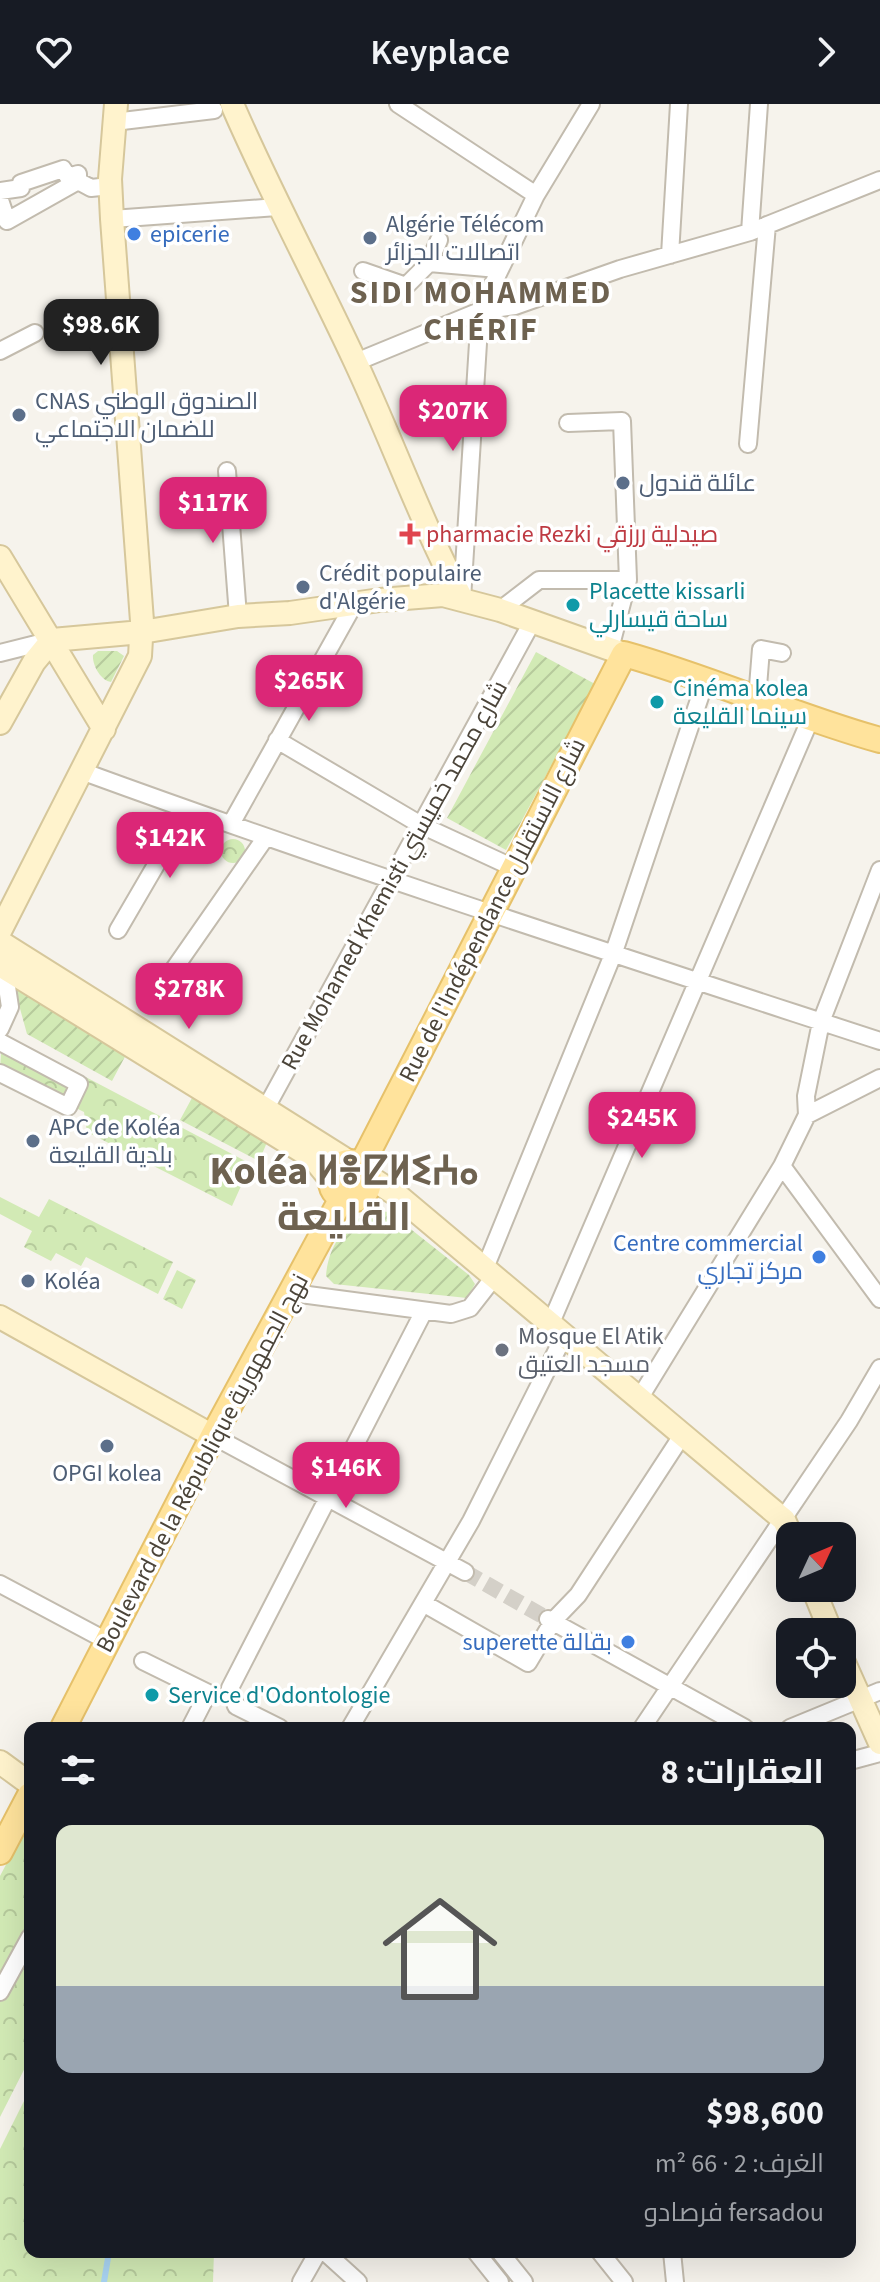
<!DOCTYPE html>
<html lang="ar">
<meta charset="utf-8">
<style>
:root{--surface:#171b24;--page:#242831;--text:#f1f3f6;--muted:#9ea1a6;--line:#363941;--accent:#db2777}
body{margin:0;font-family:"Source Sans 3",Cairo,"Noto Sans Tifinagh",sans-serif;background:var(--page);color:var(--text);direction:rtl;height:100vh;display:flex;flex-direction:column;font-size:30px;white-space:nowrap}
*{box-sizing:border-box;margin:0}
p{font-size:26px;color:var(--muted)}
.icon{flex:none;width:44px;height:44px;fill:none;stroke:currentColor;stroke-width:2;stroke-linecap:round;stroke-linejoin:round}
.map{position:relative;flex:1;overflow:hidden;direction:ltr}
.drawer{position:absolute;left:24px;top:1618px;width:832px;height:536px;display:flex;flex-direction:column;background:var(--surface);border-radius:16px;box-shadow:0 8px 32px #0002;direction:rtl}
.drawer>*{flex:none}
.needle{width:52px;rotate:46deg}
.buttons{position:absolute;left:776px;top:1418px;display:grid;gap:16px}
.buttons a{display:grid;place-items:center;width:80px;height:80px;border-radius:16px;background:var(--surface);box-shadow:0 8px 32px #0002;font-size:40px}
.price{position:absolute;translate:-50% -68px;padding:0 18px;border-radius:16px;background:var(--accent);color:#fff;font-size:26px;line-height:52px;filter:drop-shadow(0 2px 4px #0008)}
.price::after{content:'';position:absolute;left:50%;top:48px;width:24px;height:18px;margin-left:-12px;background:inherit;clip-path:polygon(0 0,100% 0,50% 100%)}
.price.active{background:#222;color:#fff}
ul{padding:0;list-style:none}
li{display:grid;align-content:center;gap:16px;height:424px;padding:0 32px}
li+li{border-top:2px solid var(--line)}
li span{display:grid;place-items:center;height:248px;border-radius:16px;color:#555}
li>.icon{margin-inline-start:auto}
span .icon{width:144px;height:144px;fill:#fffc;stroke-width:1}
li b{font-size:34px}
h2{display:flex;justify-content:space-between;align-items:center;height:96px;padding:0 32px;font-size:34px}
header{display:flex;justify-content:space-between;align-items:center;height:104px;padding:0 32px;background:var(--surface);font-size:36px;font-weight:600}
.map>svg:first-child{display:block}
.forest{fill:url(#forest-crowns)}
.garden{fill:url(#garden-furrows)}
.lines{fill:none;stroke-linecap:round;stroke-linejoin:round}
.stream{stroke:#a9d4f2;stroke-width:6}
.street-tunnel{stroke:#d4d0c8;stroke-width:16;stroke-dasharray:16 8;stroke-linecap:butt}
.street-casing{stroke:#c2bbae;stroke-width:20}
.secondary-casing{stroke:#d6c79b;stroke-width:26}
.primary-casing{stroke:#e6c16a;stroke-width:28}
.street{stroke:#fff;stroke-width:16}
.secondary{stroke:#fff3cd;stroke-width:22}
.primary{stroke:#ffe39c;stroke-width:24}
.shop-dot{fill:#3f7fe0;stroke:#fff;stroke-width:3}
.service-dot{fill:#5c6f8a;stroke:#fff;stroke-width:3}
.health-dot{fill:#e0444e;stroke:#fff;stroke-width:3}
.culture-dot{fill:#0f9aa8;stroke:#fff;stroke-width:3}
.worship-dot{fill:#6b7280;stroke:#fff;stroke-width:3}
.labels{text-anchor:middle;stroke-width:7;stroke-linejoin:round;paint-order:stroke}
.service-label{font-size:24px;fill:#4e5e75;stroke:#fff;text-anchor:start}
.shop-label{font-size:24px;fill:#366cbe;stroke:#fff;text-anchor:end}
.health-label{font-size:24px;fill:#be3a42;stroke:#fff;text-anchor:start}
.culture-label{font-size:24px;fill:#0d838f;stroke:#fff;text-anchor:start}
.street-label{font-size:24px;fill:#4b4439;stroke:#fff}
.worship-label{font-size:24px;fill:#5b616d;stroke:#fff;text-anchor:start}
.district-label{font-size:32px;font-weight:bold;letter-spacing:2px;fill:#6e6250;stroke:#fff}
.town-label{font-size:40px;font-weight:bold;fill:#6e6250;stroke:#fff}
</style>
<header><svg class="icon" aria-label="forward" viewBox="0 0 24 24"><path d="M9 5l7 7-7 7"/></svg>Keyplace<svg class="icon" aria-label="heart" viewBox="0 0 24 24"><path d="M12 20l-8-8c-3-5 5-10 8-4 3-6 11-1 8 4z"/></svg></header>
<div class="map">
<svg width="880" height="2178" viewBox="0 0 880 2178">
<defs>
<pattern id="forest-crowns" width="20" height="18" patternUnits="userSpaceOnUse" patternTransform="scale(2)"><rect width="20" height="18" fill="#d2eab5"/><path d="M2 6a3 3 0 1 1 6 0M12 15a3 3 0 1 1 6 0" fill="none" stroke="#b6ca9c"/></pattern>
<pattern id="garden-furrows" width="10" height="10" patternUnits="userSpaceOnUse" patternTransform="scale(2)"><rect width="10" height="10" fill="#d2eab5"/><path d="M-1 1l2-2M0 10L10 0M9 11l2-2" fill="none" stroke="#b6ca9c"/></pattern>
</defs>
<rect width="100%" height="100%" fill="#f6f3ec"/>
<path class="forest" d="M188 726a11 11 0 1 1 22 0a11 11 0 1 1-22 0Z
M221 747a12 12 0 1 1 24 0a12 12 0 1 1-24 0Z
M2 929 251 1060 232 1102 87 1028 84 1008 0 967Z
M0 1093 39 1113 49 1095 173 1158 158 1190 86 1153 81 1162 56 1149 51 1157 24 1143 32 1127 0 1110Z
M177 1166 196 1176 182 1205 163 1195Z
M30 1715V1954L0 2013V1772Z
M30 1985V2148H214L213 2178H0V2045Z"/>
<path class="garden" d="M98 547H117L124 552 111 578C101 577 92 561 93 551Z
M536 548 595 580 506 746 447 714Z
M13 879 128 947 112 977 27 930Z
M193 992 268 1036 259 1057 180 1016Z
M378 1107 389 1108 469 1171 475 1180 467 1194 334 1180 326 1172C328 1142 347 1113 378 1107Z"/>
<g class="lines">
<path class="stream" d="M104 2178 109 2148"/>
<path class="street-tunnel" d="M465 1468 548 1515"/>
<defs>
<path id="street" d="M398 0 536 91
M114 18 214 6
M0 87 21 84V79L63 65 68 73 78 70V77L91 84 110 82
M0 96 7 117 78 77
M112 115 277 103
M750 128 759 0
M670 151 679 0
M429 159 439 136
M363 167 406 182 429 159 498 165
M0 247 35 229
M356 258 480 207 515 202 620 165 750 128 880 76
M568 319 622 317 628 476
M748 340 767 121
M227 367 238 512
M462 495 480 207 536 91 591 0
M500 506 539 476H628L610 545
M0 549 52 536
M757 595 761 545 782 549
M277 636 421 721 514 764
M84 668C347 764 614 850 880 937
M231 720 354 500
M880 766 821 918 806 992 807 1011 782 1062 880 1195
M118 826 188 706
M174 865 266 733
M0 925 10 903 4 863
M0 938 79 980 68 1003 0 969
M807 1011 880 974
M261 1013 531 520
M485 1164 614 848 706 575
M293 1189 451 1210 470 1204 495 1172
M550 1221C636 1019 725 818 810 616
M639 1295 782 1062
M213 1332 465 1468
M0 1480 107 1537
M423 1499 528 1559 553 1517 578 1491 683 1330
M548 1515 745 1624
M143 1557 208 1589 190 1624
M280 1624 236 1602 230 1584 424 1207
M350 1624 471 1417 564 1232
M642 1624 849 1317 880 1264
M790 1624 880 1587
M850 1657 880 1649
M0 1888 30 1833
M325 2148 358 2178
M476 2148 500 2178
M500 2148 524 2178
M600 2148 624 2178
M672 2148 675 2178
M301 2178 318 2148"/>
<path id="secondary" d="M232 0C270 88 315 171 355 257 392 336 421 418 462 495
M0 453 104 625
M52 536 142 528 238 512 290 509 380 496 443 491 500 506 624 550
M0 619 34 558 52 536
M0 827 140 552 142 517 112 115 110 75 116 0
M0 838 351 1059
M0 861 313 1054 331 1076
M368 1072 397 1091 784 1416 791 1432
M0 1213 213 1332
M813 1484 831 1528
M842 1554 880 1639
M0 1658 30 1680"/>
<path id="primary" d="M331 1077a19 19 0 1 1 38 0a19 19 0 1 1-38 0Z
M361 1062 624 550C711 574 793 612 880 636
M63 1624 213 1332 342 1094
M0 1748 30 1691"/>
</defs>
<use href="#street" class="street-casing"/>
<use href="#secondary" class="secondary-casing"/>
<use href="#primary" class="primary-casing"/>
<use href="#street" class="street"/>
<use href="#secondary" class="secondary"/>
<use href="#primary" class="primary"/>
</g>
<g class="shop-dot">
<circle cx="134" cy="130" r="8"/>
<circle cx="819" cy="1153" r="8"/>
<circle cx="628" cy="1538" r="8"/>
</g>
<g class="service-dot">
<circle cx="370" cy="134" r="8"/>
<circle cx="19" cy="311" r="8"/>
<circle cx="623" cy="379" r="8"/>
<circle cx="303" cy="483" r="8"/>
<circle cx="33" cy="1037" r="8"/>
<circle cx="28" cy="1177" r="8"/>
<circle cx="107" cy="1342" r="8"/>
</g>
<path class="health-dot" d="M406 418h8v8h8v8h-8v8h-8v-8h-8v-8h8z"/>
<g class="culture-dot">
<circle cx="573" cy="501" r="8"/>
<circle cx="657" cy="598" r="8"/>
<circle cx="152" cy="1591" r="8"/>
</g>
<circle class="worship-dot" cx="502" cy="1246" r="8"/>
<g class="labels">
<g class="service-label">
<text x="386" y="128">Algérie Télécom<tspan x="386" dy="28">اتصالات الجزائر</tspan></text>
<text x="35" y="305">CNAS الصندوق الوطني<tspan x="35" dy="28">للضمان الاجتماعي</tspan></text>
<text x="639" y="387">عائلة قندول</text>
<text x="319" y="477">Crédit populaire<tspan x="319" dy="28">d'Algérie</tspan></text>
<text x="49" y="1031">APC de Koléa<tspan x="49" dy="28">بلدية القليعة</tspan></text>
<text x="44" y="1185">Koléa</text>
<text x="107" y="1377" text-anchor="middle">OPGI kolea</text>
</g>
<g class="shop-label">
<text x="150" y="138" text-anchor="start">epicerie</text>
<text x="803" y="1147">Centre commercial<tspan x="803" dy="28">مركز تجاري</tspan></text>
<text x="612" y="1546">superette بقالة</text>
</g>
<g class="health-label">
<text x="426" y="438">pharmacie Rezki صيدلية ررزقي</text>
</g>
<g class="culture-label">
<text x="589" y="495">Placette kissarli<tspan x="589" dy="28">ساحة قيسارلي</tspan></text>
<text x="673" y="592">Cinéma kolea<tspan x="673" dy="28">سينما القليعة</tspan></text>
<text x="168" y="1599">Service d'Odontologie</text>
</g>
<g class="street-label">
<text transform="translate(394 771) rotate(-61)" y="8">Rue Mohamed Khemisti شارع محمد خميستي</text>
<text transform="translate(492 806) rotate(-63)" y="8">Rue de l'Indépendance شارع الاستقلال</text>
<text transform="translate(202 1359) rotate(-62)" y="8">Boulevard de la République نهج الجمهورية</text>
</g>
<g class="worship-label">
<text x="518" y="1240">Mosque El Atik<tspan x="518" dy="28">مسجد العتيق</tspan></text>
</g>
<g class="district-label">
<text x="481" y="199">SIDI MOHAMMED<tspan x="481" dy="37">CHÉRIF</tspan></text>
</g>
<g class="town-label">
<text x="344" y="1080">Koléa ⵍⴻⵇⵍⵉⵄⴰ<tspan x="344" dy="46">القليعة</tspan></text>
</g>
</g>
</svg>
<div class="buttons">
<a><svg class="needle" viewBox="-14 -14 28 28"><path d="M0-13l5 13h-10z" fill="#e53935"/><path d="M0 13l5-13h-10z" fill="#9ea1a6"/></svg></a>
<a><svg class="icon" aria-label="locate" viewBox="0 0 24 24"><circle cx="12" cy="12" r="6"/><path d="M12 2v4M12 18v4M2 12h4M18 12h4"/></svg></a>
</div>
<b class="price active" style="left:101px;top:263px">$98.6K</b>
<b class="price" style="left:453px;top:349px">$207K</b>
<b class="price" style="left:213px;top:441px">$117K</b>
<b class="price" style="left:309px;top:619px">$265K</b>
<b class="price" style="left:170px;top:776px">$142K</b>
<b class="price" style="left:189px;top:927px">$278K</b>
<b class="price" style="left:642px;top:1056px">$245K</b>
<b class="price" style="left:346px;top:1406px">$146K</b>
<section class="drawer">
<h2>العقارات: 8<svg class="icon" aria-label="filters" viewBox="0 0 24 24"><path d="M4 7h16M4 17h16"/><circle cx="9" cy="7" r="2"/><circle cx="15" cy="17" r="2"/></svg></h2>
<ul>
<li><span style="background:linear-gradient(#dfe7d0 65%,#9aa5b1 0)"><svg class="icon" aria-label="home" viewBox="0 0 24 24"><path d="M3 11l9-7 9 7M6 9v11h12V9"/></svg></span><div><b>$98,600</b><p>الغرف: 2 · 66 m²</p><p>fersadou فرصادو</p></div></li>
</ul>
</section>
</div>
